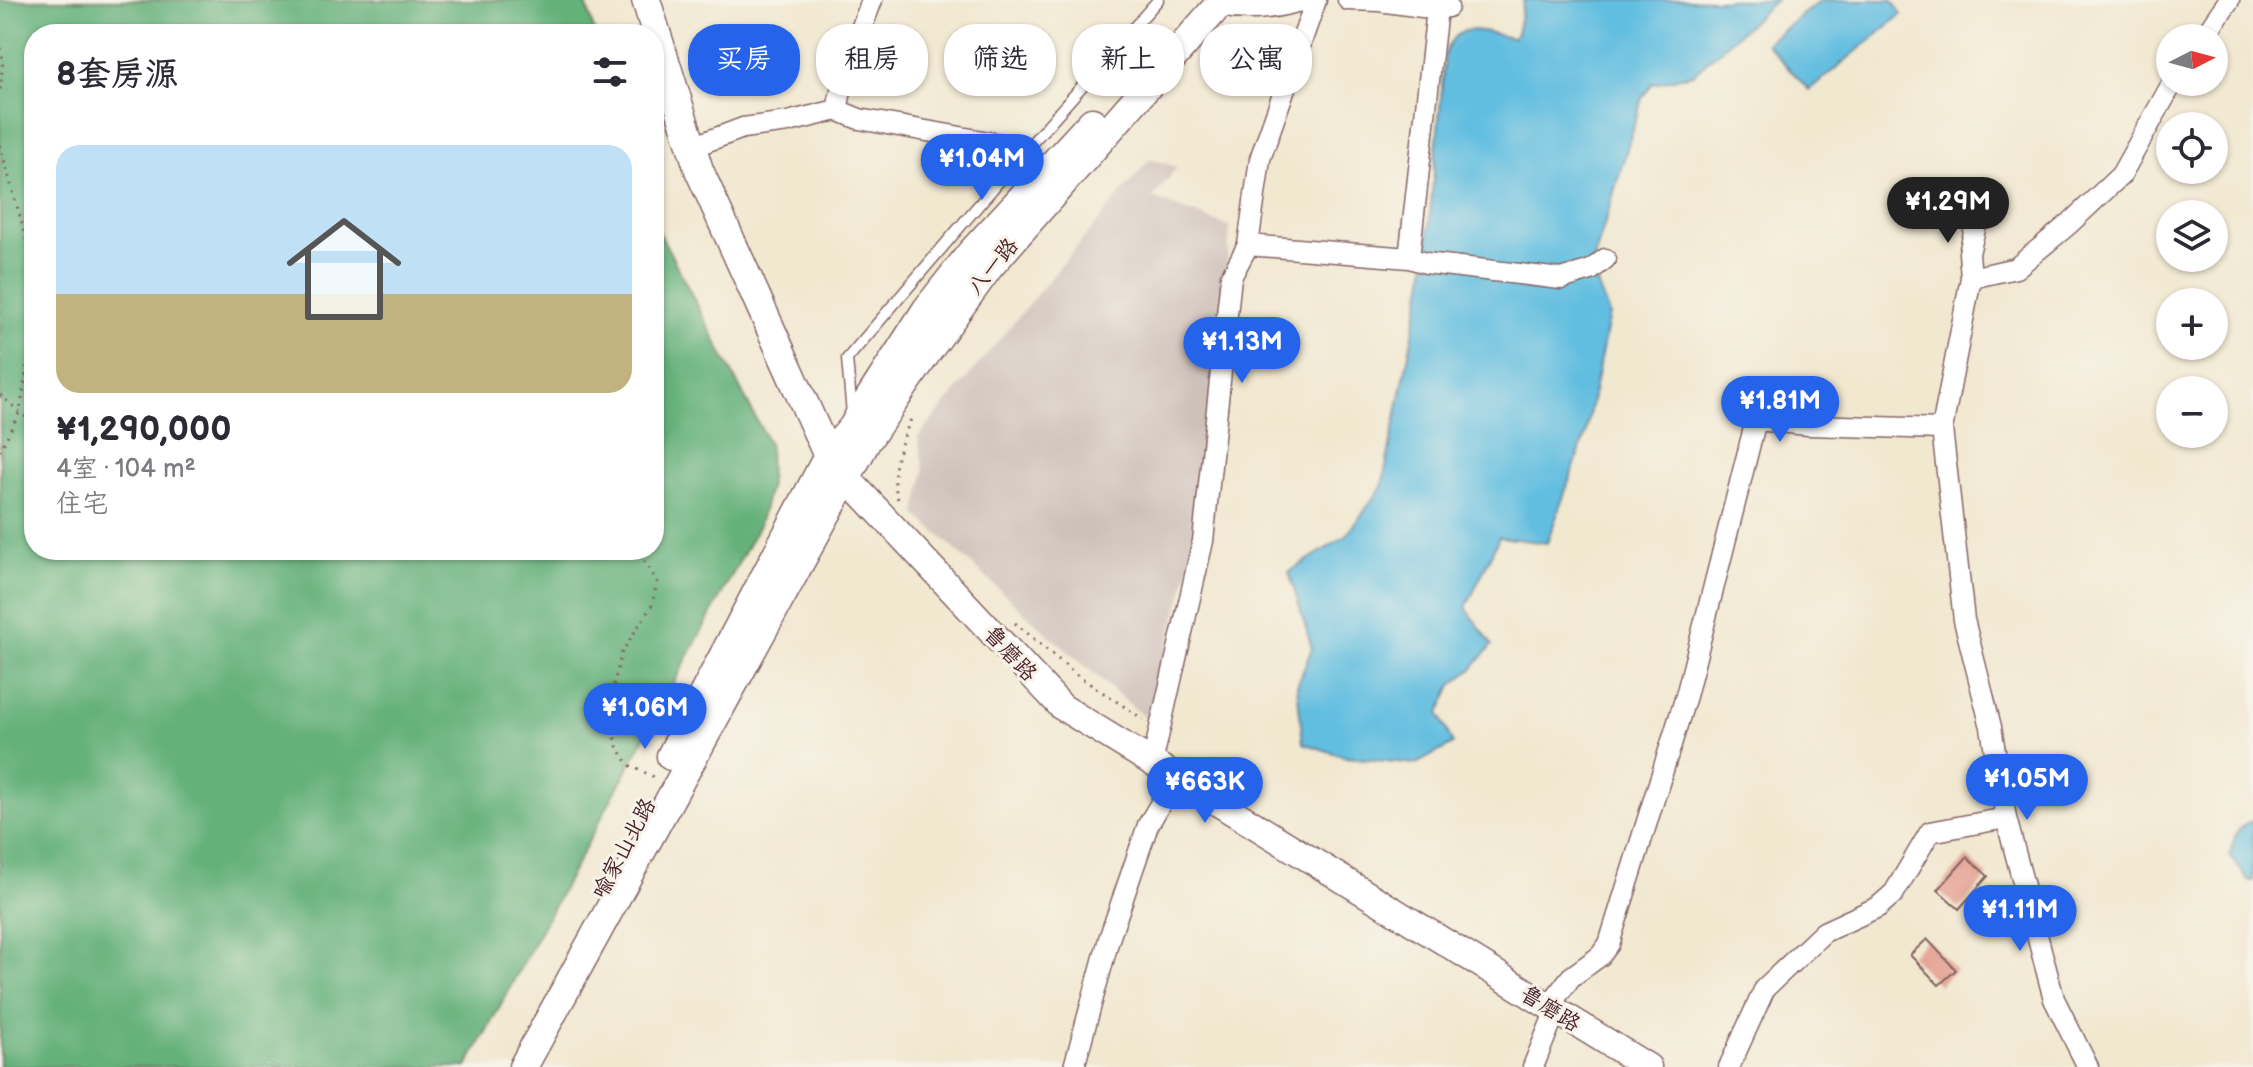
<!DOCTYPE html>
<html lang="zh">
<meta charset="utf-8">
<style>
:root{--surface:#fff;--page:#f2f2f3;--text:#2b2b33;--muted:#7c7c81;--line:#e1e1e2;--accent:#2563eb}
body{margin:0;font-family:"Balsamiq Sans","LXGW WenKai TC",sans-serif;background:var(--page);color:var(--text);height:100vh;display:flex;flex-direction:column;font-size:30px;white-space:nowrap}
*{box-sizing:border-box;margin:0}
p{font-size:26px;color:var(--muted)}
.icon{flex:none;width:44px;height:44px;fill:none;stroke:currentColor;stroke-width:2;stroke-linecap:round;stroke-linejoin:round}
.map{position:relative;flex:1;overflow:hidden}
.sheet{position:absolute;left:24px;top:24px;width:640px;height:536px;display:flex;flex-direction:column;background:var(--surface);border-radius:32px;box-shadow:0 2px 6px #0004}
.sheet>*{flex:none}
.guide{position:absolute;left:688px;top:24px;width:760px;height:72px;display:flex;gap:16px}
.needle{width:52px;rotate:84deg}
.fabs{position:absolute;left:2156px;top:24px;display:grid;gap:16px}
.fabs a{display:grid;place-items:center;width:72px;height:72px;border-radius:50%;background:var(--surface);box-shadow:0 2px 6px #0004;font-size:40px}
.price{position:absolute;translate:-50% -68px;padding:0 18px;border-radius:28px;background:var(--accent);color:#fff;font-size:26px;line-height:52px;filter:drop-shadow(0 2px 4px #0008)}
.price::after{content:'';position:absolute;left:50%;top:48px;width:24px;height:18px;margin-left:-12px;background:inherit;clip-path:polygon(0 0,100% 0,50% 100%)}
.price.on{background:#222;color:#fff}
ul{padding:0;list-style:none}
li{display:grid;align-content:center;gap:16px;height:424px;padding:0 32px}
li+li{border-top:2px solid var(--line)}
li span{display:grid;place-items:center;height:248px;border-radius:24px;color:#555}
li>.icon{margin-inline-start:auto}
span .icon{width:144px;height:144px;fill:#fffc;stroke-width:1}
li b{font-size:34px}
h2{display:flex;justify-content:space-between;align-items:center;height:96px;padding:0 32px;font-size:34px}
.pill{padding:0 28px;border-radius:32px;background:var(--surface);box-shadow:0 2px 6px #0004;font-size:28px;line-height:72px}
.pill.on{background:var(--accent);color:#fff}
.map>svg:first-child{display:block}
.industrial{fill:#cec1ba}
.forest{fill:#65b17a;stroke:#586852;stroke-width:2}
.water{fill:#62bee0;stroke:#566e86;stroke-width:2}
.building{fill:#e6a799}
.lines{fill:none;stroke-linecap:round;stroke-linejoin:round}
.service-casing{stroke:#846565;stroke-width:13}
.minor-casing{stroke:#846565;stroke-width:23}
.tertiary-casing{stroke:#846565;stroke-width:29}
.secondary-casing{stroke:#846565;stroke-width:31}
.path{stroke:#846565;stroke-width:3;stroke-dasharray:2 6;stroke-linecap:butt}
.service{stroke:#fff;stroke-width:10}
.minor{stroke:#fff;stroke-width:20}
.tertiary{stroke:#fff;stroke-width:26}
.secondary{stroke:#fff;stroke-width:28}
.labels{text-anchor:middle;stroke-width:6;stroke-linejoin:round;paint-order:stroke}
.street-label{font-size:22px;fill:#4a1f2b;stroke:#f7f3e8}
</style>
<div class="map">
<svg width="2253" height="1067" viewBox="0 0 2253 1067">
<rect width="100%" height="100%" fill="#f7f3e8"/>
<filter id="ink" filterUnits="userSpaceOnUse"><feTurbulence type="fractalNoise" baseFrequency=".0125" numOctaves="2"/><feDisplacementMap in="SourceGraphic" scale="16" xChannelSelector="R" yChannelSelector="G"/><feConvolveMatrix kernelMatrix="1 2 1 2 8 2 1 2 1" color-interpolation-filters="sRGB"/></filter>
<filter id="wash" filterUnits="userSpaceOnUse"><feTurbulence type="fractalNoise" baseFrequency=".006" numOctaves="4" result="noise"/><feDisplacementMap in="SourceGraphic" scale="32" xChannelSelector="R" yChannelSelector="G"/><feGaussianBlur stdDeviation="1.8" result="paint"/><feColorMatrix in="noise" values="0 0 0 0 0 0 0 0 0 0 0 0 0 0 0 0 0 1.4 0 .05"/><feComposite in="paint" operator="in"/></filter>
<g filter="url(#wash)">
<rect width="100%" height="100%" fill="#f1e8d0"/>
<path class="industrial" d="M1150 159 1177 167 1153 198 1230 227 1209 495 1148 720 1057 642 916 514 924 472 918 437Z"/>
<path class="forest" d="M0 0H585L595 34H34V550H654V222L769 444 770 485 759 525 467 1067H0Z"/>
<path class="water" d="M1524 0H1776L1693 74 1652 84 1642 98 1591 269 1609 314 1585 436 1547 543 1499 537 1466 608 1492 645 1472 669 1452 685 1439 713 1453 744 1416 764 1346 757 1303 743 1297 686 1312 648 1289 572 1346 536 1382 487 1424 279 1445 54C1457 17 1485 33 1512 38L1517 34Z
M1821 0H1892L1902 14 1809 90 1766 43Z
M2253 821V881L2248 880 2230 855C2234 839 2235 825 2253 821Z"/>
<g id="blocks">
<path class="building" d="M1967 857 1988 876 1959 909 1938 890Z
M1927 939 1956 970 1939 985 1910 955Z"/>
</g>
</g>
<g filter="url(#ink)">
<use href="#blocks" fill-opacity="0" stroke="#846565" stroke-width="2"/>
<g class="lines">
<defs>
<path id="service" d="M852 414 847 359 1024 152 1158 0"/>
<path id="minor" d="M1348 0 1379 1 1437 9 1448 7
M1218 6C1249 12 1274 9 1304 0
M2203 38 2229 0
M837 110 859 119 1000 144 1024 152
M692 147 743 128 788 122 837 110 845 72 872 0
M1248 245 1409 258 1437 9
M1409 258 1426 263 1561 279 1591 270 1605 259
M1971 278 1969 253 1978 217
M1152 763 1203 541 1231 277 1248 245 1260 159 1316 0
M2006 818 2054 999 2088 1067
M1549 1006 1571 977 1600 956 1609 944 1686 696 1756 420 1809 425 1942 429 1971 278 2016 268 2069 224 2121 175 2173 82
M1074 1067 1109 939 1148 825 1176 777
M1533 1067 1556 1010
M1729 1067 1765 988 1824 932 1878 907 1894 893 1930 832 2006 818 1991 727 1964 620 1942 429"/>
<path id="tertiary" d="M847 478 1062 707 1648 1067"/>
<path id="secondary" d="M646 0 699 170 828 456 838 467
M671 756 828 456 853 427 865 405 927 309 971 253 1092 122
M523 1067 866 442 928 351 989 267 1223 0"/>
</defs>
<use href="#service" class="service-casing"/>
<use href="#minor" class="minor-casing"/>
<use href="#tertiary" class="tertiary-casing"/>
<use href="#secondary" class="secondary-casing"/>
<path class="path" d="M0 48 3 59 0 92
M0 145 34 267
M0 395 34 424
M0 451 20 411 34 322
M898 499C889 470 900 446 911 419
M633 550 640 554 657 582 652 605 622 652 609 702 617 746 629 765 656 778
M1015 623 1078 676 1143 719"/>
<use href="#service" class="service"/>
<use href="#minor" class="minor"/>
<use href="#tertiary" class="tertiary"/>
<use href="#secondary" class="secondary"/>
</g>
</g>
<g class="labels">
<g class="street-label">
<text transform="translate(992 266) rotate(-51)" y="8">八一路</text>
<text transform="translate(1011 653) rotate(47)" y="8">鲁磨路</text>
<text transform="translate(623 848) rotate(-62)" y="8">喻家山北路</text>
<text transform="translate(1551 1008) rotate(32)" y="8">鲁磨路</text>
</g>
</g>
</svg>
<div class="fabs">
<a><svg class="needle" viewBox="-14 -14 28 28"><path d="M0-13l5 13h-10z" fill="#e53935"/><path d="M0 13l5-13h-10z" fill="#7c7c81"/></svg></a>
<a><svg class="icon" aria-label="locate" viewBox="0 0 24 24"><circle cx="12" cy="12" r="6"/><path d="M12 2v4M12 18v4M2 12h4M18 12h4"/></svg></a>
<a><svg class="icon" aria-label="layers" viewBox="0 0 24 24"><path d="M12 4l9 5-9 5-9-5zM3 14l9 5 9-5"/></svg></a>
<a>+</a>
<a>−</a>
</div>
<b class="price" style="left:982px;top:202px">¥1.04M</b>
<b class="price on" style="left:1948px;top:245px">¥1.29M</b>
<b class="price" style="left:1242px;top:385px">¥1.13M</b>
<b class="price" style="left:1780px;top:444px">¥1.81M</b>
<b class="price" style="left:645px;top:751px">¥1.06M</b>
<b class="price" style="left:2027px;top:822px">¥1.05M</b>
<b class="price" style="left:1205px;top:825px">¥663K</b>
<b class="price" style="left:2020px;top:953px">¥1.11M</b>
<div class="guide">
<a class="pill on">买房</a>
<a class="pill">租房</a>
<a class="pill">筛选</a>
<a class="pill">新上</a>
<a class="pill">公寓</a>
</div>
<section class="sheet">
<h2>8套房源<svg class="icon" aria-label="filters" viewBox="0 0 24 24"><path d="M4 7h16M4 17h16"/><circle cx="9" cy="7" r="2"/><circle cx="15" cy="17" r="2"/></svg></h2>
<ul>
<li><span style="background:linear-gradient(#bfe0f5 60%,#c2b280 0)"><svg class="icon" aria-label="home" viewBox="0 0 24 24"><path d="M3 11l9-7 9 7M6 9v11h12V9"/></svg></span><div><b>¥1,290,000</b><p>4室 · 104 m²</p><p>住宅</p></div></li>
</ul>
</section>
</div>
